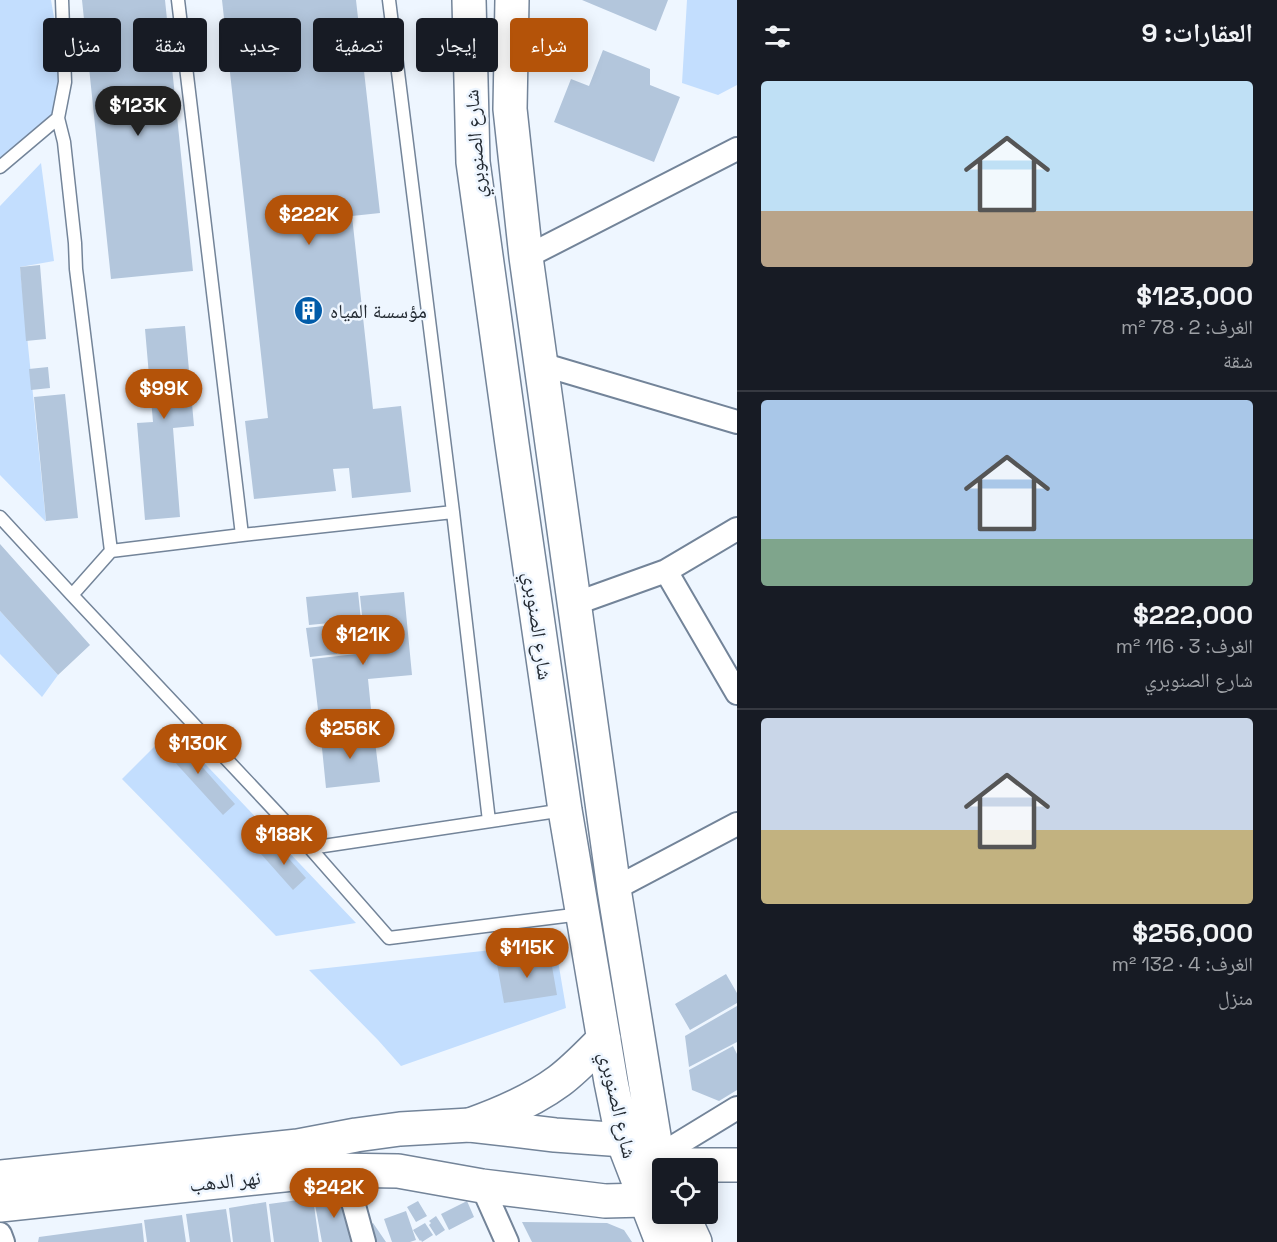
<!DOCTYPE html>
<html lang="ar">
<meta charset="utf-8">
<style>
:root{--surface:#171b24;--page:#20242c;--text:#f1f3f6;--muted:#9ea1a6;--line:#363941;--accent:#b45309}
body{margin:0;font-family:"Space Grotesk","Noto Naskh Arabic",sans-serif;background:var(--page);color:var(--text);direction:rtl;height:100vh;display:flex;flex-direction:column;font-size:22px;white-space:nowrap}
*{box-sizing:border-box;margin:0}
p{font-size:20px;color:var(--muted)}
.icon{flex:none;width:33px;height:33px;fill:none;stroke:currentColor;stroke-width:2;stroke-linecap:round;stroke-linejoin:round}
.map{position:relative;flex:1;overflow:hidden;direction:ltr}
.side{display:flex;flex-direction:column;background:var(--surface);width:540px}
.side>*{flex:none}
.guide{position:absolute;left:18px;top:18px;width:570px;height:54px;direction:rtl;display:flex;gap:12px}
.buttons{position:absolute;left:652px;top:1158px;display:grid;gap:12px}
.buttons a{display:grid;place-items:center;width:66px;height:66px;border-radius:6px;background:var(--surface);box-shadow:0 3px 15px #0003;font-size:30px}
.price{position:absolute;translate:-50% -51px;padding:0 14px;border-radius:21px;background:var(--accent);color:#fff;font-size:20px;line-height:39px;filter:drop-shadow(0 2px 3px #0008)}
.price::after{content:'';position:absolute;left:50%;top:36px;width:18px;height:14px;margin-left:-9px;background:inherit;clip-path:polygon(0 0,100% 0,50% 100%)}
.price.on{background:#222;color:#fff}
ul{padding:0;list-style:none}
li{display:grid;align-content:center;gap:12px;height:318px;padding:0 24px}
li+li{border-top:2px solid var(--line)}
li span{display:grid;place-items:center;height:186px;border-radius:6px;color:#555}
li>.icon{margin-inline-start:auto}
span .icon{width:108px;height:108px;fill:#fffc;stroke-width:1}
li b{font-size:26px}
h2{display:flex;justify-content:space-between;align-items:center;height:72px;padding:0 24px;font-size:26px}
.tag{padding:0 21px;border-radius:6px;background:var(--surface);box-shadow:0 3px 15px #0003;font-size:21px;line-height:54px}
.tag.on{background:var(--accent);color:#fff}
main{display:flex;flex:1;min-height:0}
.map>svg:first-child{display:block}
.green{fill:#c3defe}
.building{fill:#b3c6dc}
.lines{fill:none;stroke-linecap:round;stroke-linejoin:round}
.service-casing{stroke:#738499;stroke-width:15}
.minor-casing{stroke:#738499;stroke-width:26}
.secondary-casing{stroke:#738499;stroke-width:36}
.primary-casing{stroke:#738499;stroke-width:36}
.service{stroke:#fff;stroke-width:12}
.minor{stroke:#fff;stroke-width:22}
.secondary{stroke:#fff;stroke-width:33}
.primary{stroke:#fff;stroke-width:33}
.labels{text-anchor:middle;stroke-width:5;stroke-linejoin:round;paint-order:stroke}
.street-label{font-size:20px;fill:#232a32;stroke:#eef6ff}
.poi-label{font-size:20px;fill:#232a32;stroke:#eef6ff;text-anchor:start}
</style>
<main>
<section class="side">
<h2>العقارات: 9<svg class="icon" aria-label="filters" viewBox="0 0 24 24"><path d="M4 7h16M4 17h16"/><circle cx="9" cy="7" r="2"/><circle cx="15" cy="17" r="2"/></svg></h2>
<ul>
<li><span style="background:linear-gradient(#bfe0f5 70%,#b9a48a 0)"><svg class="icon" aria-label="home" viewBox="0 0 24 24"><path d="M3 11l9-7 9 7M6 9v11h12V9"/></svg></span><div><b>$123,000</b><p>الغرف: 2 · 78 m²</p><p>شقة</p></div></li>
<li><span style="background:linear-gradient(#a9c7e8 75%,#7fa58c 0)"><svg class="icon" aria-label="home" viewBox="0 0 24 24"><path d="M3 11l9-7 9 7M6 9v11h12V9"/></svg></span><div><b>$222,000</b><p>الغرف: 3 · 116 m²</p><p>شارع الصنوبري</p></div></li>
<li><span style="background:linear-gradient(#c9d6e8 60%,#c2b280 0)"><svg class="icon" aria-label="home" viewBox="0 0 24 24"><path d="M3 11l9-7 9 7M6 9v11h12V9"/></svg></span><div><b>$256,000</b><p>الغرف: 4 · 132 m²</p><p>منزل</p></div></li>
</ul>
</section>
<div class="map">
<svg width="737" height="1242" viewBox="0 0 737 1242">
<rect width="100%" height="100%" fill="#eef6ff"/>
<path class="green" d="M0 0H51L65 82 58 118 0 167Z
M687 0H737V85L718 95 682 83Z
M41 163 54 261 20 267 46 522 0 475V206Z
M0 611 58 675 42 697 0 654Z
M172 729 356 923 276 936 122 779Z
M555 943 566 1008 401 1066 378 1040 309 970Z"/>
<path class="building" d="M82 0H165L193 271 111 279Z
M222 0H356L380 213 352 216 373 409 401 406 411 492 352 498 349 468 333 469 336 491 254 499 245 421 268 418Z
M582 0H668L656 31Z
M603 50 650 69V85L680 97 654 162 554 122 571 79 589 86Z
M40 265 46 339 26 341 20 267Z
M185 326 194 426 173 428 180 517 145 520 137 423 153 422 145 329Z
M48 367 50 388 31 390 29 369Z
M65 394 78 518 46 521 34 397Z
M0 544 90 645 58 675 0 611Z
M358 592 361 620 309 625 306 597Z
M404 592 412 675 368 679 373 729 321 735 312 659 365 653 367 664 360 596Z
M333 625 337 654 310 657 306 628Z
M374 733 380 782 326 788 321 738Z
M175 736 235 804 223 815 162 748Z
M274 842 306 878 293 890 261 854Z
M550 955 557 995 504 1003 497 964Z
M726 974 737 993V1003L690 1030 675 1004Z
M737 1006V1042L689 1067 685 1036Z
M733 1046 737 1054V1090L719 1101 692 1090 689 1070Z
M344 1193 353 1242H322L314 1199Z
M313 1198 319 1242H274L269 1204Z
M418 1201 427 1216 416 1222 407 1207Z
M467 1201 474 1217 449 1230 441 1214Z
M266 1202 271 1242H233L229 1208Z
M226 1209 231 1242H190L186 1214Z
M406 1211 416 1240 410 1242H392L384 1219Z
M182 1215 186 1242H147L144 1220Z
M436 1216 445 1230 436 1236 429 1225 431 1223 429 1221Z
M522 1222 607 1223 624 1230 632 1242H532Z
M142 1223 144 1242H38L39 1237Z
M373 1223 386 1242H370L362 1231Z
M425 1223 433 1235 422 1242 421 1240 420 1241 413 1230Z"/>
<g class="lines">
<defs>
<path id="service" d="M62 0 65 82 58 118 64 142 75 243 76 269 111 551 72 595
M178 0 242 535
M389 0 453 512 489 821
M0 167 58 118
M0 517 72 595 310 848 564 810
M111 551 242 535 453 512
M310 848 389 938 581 914"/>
<path id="minor" d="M526 257 737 149
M541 364 737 422
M666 571 737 693
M574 604 666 571 737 529
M614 889 737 824
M660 1155 737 1108
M331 1170 353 1202 364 1242
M482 1186 507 1242
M0 1234 3 1242"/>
<path id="secondary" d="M663 1165H737
M0 1177 298 1146 356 1135 400 1129 470 1125 555 1135 651 1142
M0 1205 331 1170 398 1171 482 1186 605 1201 645 1200 663 1197"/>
<path id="primary" d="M469 0 473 162 512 444 565 810 611 1082 623 1141 662 1242
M512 0 510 109 526 257 614 889 655 1142 665 1168
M470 1125C501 1114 532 1101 559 1081 575 1069 589 1054 604 1039
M682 1214 695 1242"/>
</defs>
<use href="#service" class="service-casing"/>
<use href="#minor" class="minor-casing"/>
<use href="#secondary" class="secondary-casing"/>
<use href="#primary" class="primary-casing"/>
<use href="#service" class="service"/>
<use href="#minor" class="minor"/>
<use href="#secondary" class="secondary"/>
<use href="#primary" class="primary"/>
</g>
<defs>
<symbol id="building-disc" viewBox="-11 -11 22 22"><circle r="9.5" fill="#025ca9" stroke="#eef6ff"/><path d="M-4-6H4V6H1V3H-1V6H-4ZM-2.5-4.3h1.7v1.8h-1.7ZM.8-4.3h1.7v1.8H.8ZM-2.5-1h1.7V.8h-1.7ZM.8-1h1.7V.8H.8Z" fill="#fff"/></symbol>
</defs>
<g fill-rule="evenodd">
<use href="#building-disc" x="292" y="294" width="33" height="33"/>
</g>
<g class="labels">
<g class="street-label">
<text transform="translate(475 144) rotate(-94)" y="7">شارع الصنوبري</text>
<text transform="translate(538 626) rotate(82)" y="7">شارع الصنوبري</text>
<text transform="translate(618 1105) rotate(77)" y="7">شارع الصنوبري</text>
<text transform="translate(225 1181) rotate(-6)" y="7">نهر الدهب</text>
</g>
<g class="poi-label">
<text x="330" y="318">مؤسسة المياه</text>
</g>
</g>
</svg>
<div class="buttons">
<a><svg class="icon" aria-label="locate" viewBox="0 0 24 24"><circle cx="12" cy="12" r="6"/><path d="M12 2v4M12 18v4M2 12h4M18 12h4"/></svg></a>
</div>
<b class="price on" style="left:138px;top:137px">$123K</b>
<b class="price" style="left:309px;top:246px">$222K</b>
<b class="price" style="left:164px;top:420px">$99K</b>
<b class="price" style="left:363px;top:666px">$121K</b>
<b class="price" style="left:350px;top:760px">$256K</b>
<b class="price" style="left:198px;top:775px">$130K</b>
<b class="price" style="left:284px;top:866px">$188K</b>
<b class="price" style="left:527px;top:979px">$115K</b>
<b class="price" style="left:334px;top:1219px">$242K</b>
<div class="guide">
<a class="tag on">شراء</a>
<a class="tag">إيجار</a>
<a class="tag">تصفية</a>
<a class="tag">جديد</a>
<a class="tag">شقة</a>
<a class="tag">منزل</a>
</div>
</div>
</main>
